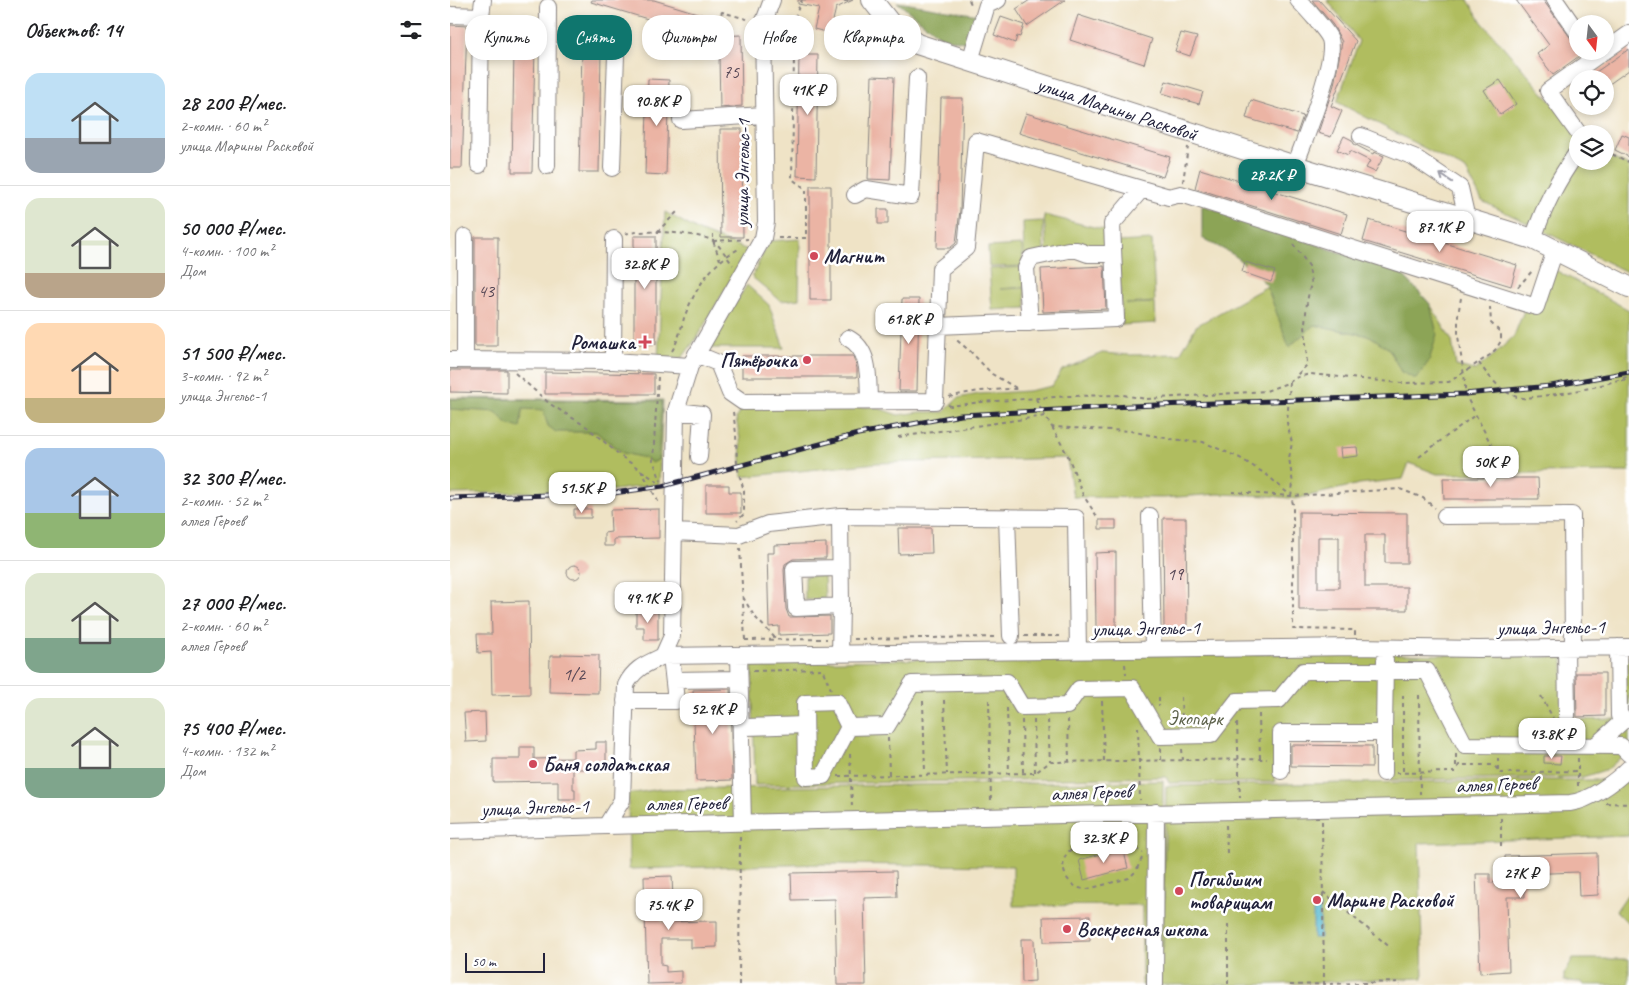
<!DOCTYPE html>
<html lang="ru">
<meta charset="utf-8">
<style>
:root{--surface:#fff;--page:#f6f6f6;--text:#202124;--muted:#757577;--line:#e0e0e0;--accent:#0f766e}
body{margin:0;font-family:Caveat,sans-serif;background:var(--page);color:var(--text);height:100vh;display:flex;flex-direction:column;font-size:19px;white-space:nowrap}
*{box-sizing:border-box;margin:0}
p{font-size:16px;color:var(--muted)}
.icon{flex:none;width:28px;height:28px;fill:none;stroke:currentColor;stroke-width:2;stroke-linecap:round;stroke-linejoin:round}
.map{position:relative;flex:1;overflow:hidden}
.panel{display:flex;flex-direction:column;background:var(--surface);width:450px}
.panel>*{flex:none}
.hud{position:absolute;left:15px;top:15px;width:475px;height:45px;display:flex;gap:10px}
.needle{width:32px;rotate:165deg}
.fabs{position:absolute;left:1119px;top:15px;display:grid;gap:10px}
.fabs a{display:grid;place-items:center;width:45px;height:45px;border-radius:50%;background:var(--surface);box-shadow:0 2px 8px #0003;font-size:25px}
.scale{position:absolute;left:15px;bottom:12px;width:80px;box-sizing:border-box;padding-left:5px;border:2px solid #22223b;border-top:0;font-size:14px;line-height:18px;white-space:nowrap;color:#22223b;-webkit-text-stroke:4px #fff;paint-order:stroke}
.price{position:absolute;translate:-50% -42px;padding:0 11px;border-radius:10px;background:#fff;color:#222;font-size:16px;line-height:32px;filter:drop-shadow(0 1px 2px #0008)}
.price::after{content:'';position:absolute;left:50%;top:30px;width:15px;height:11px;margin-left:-8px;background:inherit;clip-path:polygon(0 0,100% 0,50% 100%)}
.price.on{background:var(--accent);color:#fff}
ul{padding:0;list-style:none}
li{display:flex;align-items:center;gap:15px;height:125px;padding:0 25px}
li+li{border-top:1px solid var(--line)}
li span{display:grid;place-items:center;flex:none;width:140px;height:100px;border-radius:15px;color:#555}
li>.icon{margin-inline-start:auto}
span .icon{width:60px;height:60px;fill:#fffc;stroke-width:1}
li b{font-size:21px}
h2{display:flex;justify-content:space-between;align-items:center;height:60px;padding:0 25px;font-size:21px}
.tag{padding:0 18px;border-radius:20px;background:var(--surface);box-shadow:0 2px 8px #0003;font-size:18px;line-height:45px}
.tag.on{background:var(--accent);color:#fff}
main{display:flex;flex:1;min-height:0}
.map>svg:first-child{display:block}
.green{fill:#b0bd5f;stroke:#69704d}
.forest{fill:#8ca456;stroke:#576348}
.water{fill:#52b8d0;stroke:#3a6d86}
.building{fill:#ebb4a4;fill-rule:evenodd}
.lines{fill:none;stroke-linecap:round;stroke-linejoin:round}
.minor-casing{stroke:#888280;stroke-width:18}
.major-casing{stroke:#888280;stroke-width:22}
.path{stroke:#888280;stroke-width:2;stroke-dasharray:4 4;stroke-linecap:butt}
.minor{stroke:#fff;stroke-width:16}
.major{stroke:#fff;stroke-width:20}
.rail-casing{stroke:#22223b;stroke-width:5}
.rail{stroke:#fff;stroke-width:3;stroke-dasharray:9;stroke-linecap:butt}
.oneway{stroke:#9c9ca7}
.poi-dot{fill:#d1495b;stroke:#fff;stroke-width:2}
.labels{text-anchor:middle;stroke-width:5;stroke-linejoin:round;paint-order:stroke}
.number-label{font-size:18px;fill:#544655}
.street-label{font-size:20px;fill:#22223b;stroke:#fff}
.poi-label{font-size:20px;font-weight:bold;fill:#22223b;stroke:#fff;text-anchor:start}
.park-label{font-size:20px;fill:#5b6049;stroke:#fff}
</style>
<main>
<section class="panel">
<h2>Объектов: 14<svg class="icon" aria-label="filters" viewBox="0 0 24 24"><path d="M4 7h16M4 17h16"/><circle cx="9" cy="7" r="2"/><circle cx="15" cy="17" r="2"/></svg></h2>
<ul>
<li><span style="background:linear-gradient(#bfe0f5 65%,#9aa5b1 0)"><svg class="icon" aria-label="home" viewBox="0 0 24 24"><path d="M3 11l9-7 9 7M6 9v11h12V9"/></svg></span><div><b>28 200 ₽/мес.</b><p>2-комн. · 60 m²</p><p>улица Марины Расковой</p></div></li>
<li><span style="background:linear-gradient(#dfe7d0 75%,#b9a48a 0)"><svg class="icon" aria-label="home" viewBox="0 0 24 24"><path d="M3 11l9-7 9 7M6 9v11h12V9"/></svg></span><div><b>50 000 ₽/мес.</b><p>4-комн. · 100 m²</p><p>Дом</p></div></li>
<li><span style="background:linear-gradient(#ffd9b3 75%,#c2b280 0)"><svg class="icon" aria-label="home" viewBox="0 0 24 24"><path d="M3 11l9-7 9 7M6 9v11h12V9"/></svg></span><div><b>51 500 ₽/мес.</b><p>3-комн. · 92 m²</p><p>улица Энгельс-1</p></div></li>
<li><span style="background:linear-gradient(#a9c7e8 65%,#8fb573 0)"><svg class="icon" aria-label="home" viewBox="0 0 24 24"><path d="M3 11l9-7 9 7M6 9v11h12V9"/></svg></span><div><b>32 300 ₽/мес.</b><p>2-комн. · 52 m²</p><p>аллея Героев</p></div></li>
<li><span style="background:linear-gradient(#dfe7d0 65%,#7fa58c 0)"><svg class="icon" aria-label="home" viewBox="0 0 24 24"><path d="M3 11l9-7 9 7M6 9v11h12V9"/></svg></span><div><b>27 000 ₽/мес.</b><p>2-комн. · 60 m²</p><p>аллея Героев</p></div></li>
<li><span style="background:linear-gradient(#dfe7d0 70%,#7fa58c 0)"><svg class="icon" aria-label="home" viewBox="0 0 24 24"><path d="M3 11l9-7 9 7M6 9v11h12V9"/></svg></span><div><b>75 400 ₽/мес.</b><p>4-комн. · 132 m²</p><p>Дом</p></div></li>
</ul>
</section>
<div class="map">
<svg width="1179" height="985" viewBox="0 0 1179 985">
<rect width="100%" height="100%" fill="#fff"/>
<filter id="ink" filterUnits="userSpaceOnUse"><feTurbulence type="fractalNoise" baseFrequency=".02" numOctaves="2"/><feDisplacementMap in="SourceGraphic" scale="10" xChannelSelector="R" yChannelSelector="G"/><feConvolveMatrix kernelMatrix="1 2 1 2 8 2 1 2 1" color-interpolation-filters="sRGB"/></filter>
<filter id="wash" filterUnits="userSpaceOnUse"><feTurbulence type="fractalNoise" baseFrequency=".0096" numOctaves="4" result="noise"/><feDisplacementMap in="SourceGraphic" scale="20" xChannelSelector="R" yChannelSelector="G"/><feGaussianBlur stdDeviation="1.12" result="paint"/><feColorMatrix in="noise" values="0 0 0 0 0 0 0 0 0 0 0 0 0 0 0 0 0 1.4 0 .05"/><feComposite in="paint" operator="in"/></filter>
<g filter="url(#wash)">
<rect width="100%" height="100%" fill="#efe3c6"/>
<path class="green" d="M877 0H1018L1032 22 1129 134H1128V161H1155V155L1179 166V273L1032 201 1016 170 887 102 909 41Z
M215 212 251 232 298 250 246 339 232 358 208 359Z
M594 215 656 230V249L597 252Z
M593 221 594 255 574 256 573 222Z
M350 239 349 299 331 301 302 277 319 241Z
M702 240 705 302 676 304 705 303 706 323 672 325 668 242Z
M572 245 573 266 539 267 538 247Z
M1096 265 1179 310V472L987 474 959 463 953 479 909 484 846 499 821 496 768 494 714 498 623 497 617 458 427 463 292 477 290 439 286 418 292 407H425L448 415 470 412H494L508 398 529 394 578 391 602 386 612 370 652 353 680 355 730 354 746 326 828 280 952 274 980 304 1002 341 1006 366 1025 370 1044 355 1064 336 1075 308Z
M574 267 575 287 550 289 575 288 576 308 542 310 539 269Z
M297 285 319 305 334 348H256Z
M0 398 213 400 209 484 165 490 0 494Z
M374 575 375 599 355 600V576Z
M708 654H946L1113 657 1114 720 1172 719 1171 658 1179 657V750L1158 769 1133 777 940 780V726L825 727V782L719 783 716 777 305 785 302 663Z
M1088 780H1174L1179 784V836L969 843 973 978 802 985H692V905L563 906V866L377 864 179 869 178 794 210 789 713 781V947L716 786Z
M1179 892V924L1166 911Z
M1123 959H1179V985H1133L1131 982 1114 981V974Z"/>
<path class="forest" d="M447 2 529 15 522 44 491 37Z
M752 205 952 274 980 304 987 334 979 361 966 379 951 372 939 349 920 336 864 325 839 347 816 284 784 255 752 238Z
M0 399 212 401 208 460 202 463 195 458 173 453 146 432H106L98 426 93 410 73 409 70 428 57 424 46 412 0 409Z"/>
<path class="water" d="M863 906H870V938H863Z"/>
<g id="blocks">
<path class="building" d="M142 0H204L257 16 251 35 141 2Z
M348 0H403L386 8 380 33 364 29 369 8 348 4Z
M580 0H615L577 26 566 9Z
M862 0H869L906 41 881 106 892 111 881 137 868 133 884 85 892 42 883 25Z
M1066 0H1093L1128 48V51H1130L1132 54 1103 75 1087 54 1099 45Z
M628 15 702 39 694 64 620 40Z
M551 17 574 25 570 37 567 36 565 43 544 35Z
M0 25 17 26 12 168H0Z
M383 31 406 35 410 45 381 39Z
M731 33 747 37 740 56 725 51Z
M291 35 292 106 270 108 269 55 271 49 269 36Z
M64 49H85L82 172H62Z
M1179 49V70L1155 87V79H1136Z
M132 50 151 51 149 172H129Z
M349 55H368L366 177 347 176Z
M422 76 444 77 440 180 418 179Z
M198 79 219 80 216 175 195 174Z
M1050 80 1066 104 1050 115 1034 90Z
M716 81 753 92 749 104 712 93Z
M491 98H513L510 210 506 243 500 248H487Z
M801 100 853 116 847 133 796 118Z
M576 113 720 157 713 177 569 133Z
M270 129H292L293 237H271Z
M1172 134 1179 137V157L1165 150Z
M894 136 902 140 904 144 923 154 924 152 934 156 925 172 916 168 920 161 900 151 898 155 887 150Z
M750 169 897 214 891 234 745 188Z
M360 186H381V300H360Z
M428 209H438V224H428Z
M919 220 1067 265 1061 286 913 241Z
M184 236H206V344H184Z
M25 237H48L47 346H25Z
M795 262 825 271 821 282 792 272Z
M654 266 656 309 593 312 591 269Z
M452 299H469L467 391H449Z
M292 356H403L407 368V377H292Z
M0 370H57V393L0 392Z
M95 372 204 374V394H95Z
M907 447 908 456 891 458 890 448Z
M993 478H1088L1089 499H994Z
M256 485H279V492H291V513H256Z
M124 509H141V518H124Z
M209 509V538L164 539V546H154V533L161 532 160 510Z
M849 512 957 513V563H935V535H915V587H957V610H849ZM868 537H889V588H868Z
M713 518H736L737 630 714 631Z
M649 520H666V529H649Z
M448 528H481L482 553 449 554Z
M376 543V558L343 559 335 564 334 570 336 609 339 617 380 616V633L329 635V626L319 627 317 553H324V545Z
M666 552V628H646L645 553Z
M117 572a7 7 0 1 1 14 0a7 7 0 1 1-14 0Z
M79 601 80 694 42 695 41 652 28 653 27 634H42L41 602Z
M186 612H208V640H194V627H186Z
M111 654 149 655 148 693 99 692 100 656H111Z
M1126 673H1155V716L1127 717Z
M280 689 282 780 246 781 243 690Z
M35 712 36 741 16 742 14 713Z
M146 742H156V769H123V789H125V799H108V781L43 782V759H70V747H84V759L123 758V750L146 749Z
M841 745 922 746V767L841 766Z
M1094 756H1111L1110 764 1094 763Z
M673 848 678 868 634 880 629 860Z
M1147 853 1148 895 1129 896 1128 872 1074 874 1075 897H1057L1059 971 1030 973 1026 874H1040V883L1056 882 1055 856Z
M446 871 447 897 414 898 416 985H387L385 899 342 900 341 873Z
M222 876 223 899 210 900 211 922 267 921V947L241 948V939H211V965L216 966V972L231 971V983L197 984 194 877Z
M640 916V941L594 942 593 917Z
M571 939H584L585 981 572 982Z"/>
</g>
</g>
<g filter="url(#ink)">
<use href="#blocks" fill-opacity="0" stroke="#888280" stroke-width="1"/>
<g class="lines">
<defs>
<path id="minor" d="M322 0 313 24 316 222 313 238 240 366 226 411 222 636 213 656 905 647 1028 649 1179 647
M1105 0 1128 33
M0 15 31 16
M234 47 261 49
M1155 51 1179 34
M520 61 537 5 548 0
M231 120 314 115
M1129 134 1098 91 1154 51
M911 136 964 157 1010 188 1017 219
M29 165 31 16 33 0
M97 166 98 7
M845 166C854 141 887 61 880 39 877 31 855 7 848 0
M162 168 167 27
M405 195 416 189 461 196 467 78
M15 237V360
M1083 239C1095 204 1107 181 1128 151
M580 323 576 268 581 258 618 250H627L638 254H663
M487 326 666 319 662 224 691 190
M398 338C421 350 418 379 419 401
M246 354 268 363 280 393 293 402 485 401 490 269 516 248 526 141 719 197 731 194 1086 307 1105 250
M0 360 163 361 240 366
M163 361 164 239
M226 411 252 414 249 457
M390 516 391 606
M700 516 703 649
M995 516 1122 515 1123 648
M557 517 561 636
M224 532 289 535 318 524 390 516 626 518 628 651
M1168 647 1169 716
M1116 648 1117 716
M390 654 391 606 346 608 344 569 390 568
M289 655 293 823
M224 680 289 679
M175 701H226L221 656
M387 702 399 727 373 776 356 777 355 703Z
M296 727 354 725
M399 727 437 726 462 684 557 682 572 707 617 706 629 689 682 688 710 736 761 735 787 701 829 700 853 671H977L1015 745 1171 746 1179 754
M1145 746 1175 719
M831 771V733H934L935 660
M934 773V733
M156 826 1120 803C1139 801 1165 782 1179 768
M0 831 156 826 172 800 176 685C185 667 197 664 213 656
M705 985 706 812"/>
<g id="major">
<path id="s1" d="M422 0 444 28 467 44 845 166 1083 239 1179 287"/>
</g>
</defs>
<use href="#minor" class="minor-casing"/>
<use href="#major" class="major-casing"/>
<path class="path" d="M395 0V1L402 0
M519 0 522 6
M328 20 345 16
M260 35 272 12 300 20
M1155 151 1179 162
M733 182 738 147
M207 232 227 212
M175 234C188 229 252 233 263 241 271 246 277 258 283 265
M263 234V241L270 260
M328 238H356V189L342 179 344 55C339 34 343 19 352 0
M263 241 298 239
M843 244 859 266 861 282 857 302 855 323 857 365 846 376
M1068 287 1083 270
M1011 298 1008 315V336L1015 382V394L1045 452
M222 351C228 341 231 329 234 318 245 289 262 261 291 248
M1029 363C1038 376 1055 397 1073 398 1076 399 1081 397 1084 397 1117 393 1148 388 1179 376
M65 373 100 404 137 427 172 457 212 485
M208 377 203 460 211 481
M1172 380 1179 382
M840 382 837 423 842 443 839 458 843 484 841 496 843 504V629L905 630V635
M499 397C522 391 545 389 568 389L542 374 520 351 504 338
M586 399 595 416
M498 405 501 406 531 402 619 396 673 395 696 399 816 391 840 382 845 378 860 374 951 383 999 382 1040 355 1046 349 1051 341V333L1041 323 1040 307
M283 412 286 433 287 466 294 491V514L287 521
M602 427 618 456 633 495 648 518
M448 437 595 416 602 427 680 431 720 439 753 442 790 458 817 475 841 496
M969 457 1025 415
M191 470 210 505
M782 492 841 496 950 489 973 498 985 508
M290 548 295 640
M293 597 304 616 327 640
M574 636H614
M404 639 547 637
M295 640 377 639
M675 664 676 674
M303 671 372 669 381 689
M953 695V772
M969 695 970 794
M1091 696 1103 718
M709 697V706
M731 697 732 722
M494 700 497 774
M539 700 541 804
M473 701 475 773
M652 701 654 761
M557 708 559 773
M809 714 810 759
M618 719 619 762
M572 720 573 772
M584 720 585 773
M598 720 600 762
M787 723 790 798
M688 727 690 800
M438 738 439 775
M711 748V761
M732 749 733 760
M400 754 402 807
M1006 754V767
M1048 758V771
M946 773 1005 772 1009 765H1044L1050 773 1128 771
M388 776 585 773 600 762 817 759
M1128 786V758
M1156 803 1179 804
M1051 818V848
M872 821 874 984
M776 825 777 853
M692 858 686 871 679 878 638 889C619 891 606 867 618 852 625 844 660 838 670 839 677 840 686 850 693 853
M873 892 941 948
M778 924V985
M289 985 290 835
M840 985 949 982 950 985"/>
<use href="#minor" class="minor"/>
<use href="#major" class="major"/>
<defs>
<path id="rail" d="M0 498 164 493 213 486 408 434 511 415 681 406 1015 394 1101 386 1179 372"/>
</defs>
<use href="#rail" class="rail-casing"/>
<use href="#rail" class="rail"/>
</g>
<defs><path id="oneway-shaft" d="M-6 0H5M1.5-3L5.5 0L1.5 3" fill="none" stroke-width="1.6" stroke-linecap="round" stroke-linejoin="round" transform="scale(1.25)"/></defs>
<use class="oneway" href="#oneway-shaft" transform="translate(996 178) rotate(-146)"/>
</g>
<g class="poi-dot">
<circle cx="364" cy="256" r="5"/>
<path d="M192.5 334.5h5v5h5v5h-5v5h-5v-5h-5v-5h5z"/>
<circle cx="357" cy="360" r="5"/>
<circle cx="83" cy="764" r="5"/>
<circle cx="729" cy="891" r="5"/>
<circle cx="867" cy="900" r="5"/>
<circle cx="617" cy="929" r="5"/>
</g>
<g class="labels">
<g class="number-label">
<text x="281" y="78">75</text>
<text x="36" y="297">43</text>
<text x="725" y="580">19</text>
<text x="124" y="680">1/2</text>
</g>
<g class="street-label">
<text dy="7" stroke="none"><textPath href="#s1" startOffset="274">улица Марины Расковой</textPath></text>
<text transform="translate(292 173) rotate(-89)" y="7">улица Энгельс-1</text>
<text transform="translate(1101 627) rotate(-1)" y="7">улица Энгельс-1</text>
<text transform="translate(696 628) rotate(-1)" y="7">улица Энгельс-1</text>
<text transform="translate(1046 784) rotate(-2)" y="7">аллея Героев</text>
<text transform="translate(641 792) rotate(-2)" y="7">аллея Героев</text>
<text transform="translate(236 803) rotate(-1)" y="7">аллея Героев</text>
<text transform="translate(85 807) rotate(-2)" y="7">улица Энгельс-1</text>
</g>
<g class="poi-label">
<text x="374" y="263">Магнит</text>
<text x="185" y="349" text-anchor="end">Ромашка</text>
<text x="347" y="367" text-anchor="end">Пятёрочка</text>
<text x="93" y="771">Баня солдатская</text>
<text x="739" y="886">Погибшим<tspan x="739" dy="23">товарищам</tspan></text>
<text x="877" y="907">Марине Расковой</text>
<text x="627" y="936">Воскресная школа</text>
</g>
<g class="park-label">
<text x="745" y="725">Экопарк</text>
</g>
</g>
</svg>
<div class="fabs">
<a><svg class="needle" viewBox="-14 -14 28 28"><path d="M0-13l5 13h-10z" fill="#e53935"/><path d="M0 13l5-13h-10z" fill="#757577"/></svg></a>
<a><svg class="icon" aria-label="locate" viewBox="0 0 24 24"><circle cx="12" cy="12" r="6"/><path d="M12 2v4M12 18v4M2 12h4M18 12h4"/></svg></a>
<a><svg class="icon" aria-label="layers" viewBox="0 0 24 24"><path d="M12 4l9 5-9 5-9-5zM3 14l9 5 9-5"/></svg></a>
</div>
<div class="scale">50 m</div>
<b class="price" style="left:358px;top:116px">41K ₽</b>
<b class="price" style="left:207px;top:127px">90.8K ₽</b>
<b class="price on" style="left:822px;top:201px">28.2K ₽</b>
<b class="price" style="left:990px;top:253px">87.1K ₽</b>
<b class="price" style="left:195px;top:290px">32.8K ₽</b>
<b class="price" style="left:459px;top:345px">61.8K ₽</b>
<b class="price" style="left:1041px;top:488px">50K ₽</b>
<b class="price" style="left:132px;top:514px">51.5K ₽</b>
<b class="price" style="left:198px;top:624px">49.1K ₽</b>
<b class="price" style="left:263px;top:735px">52.9K ₽</b>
<b class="price" style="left:1102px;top:760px">43.8K ₽</b>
<b class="price" style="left:654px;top:864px">32.3K ₽</b>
<b class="price" style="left:1071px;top:899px">27K ₽</b>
<b class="price" style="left:219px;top:931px">75.4K ₽</b>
<div class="hud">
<a class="tag">Купить</a>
<a class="tag on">Снять</a>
<a class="tag">Фильтры</a>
<a class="tag">Новое</a>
<a class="tag">Квартира</a>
</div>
</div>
</main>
